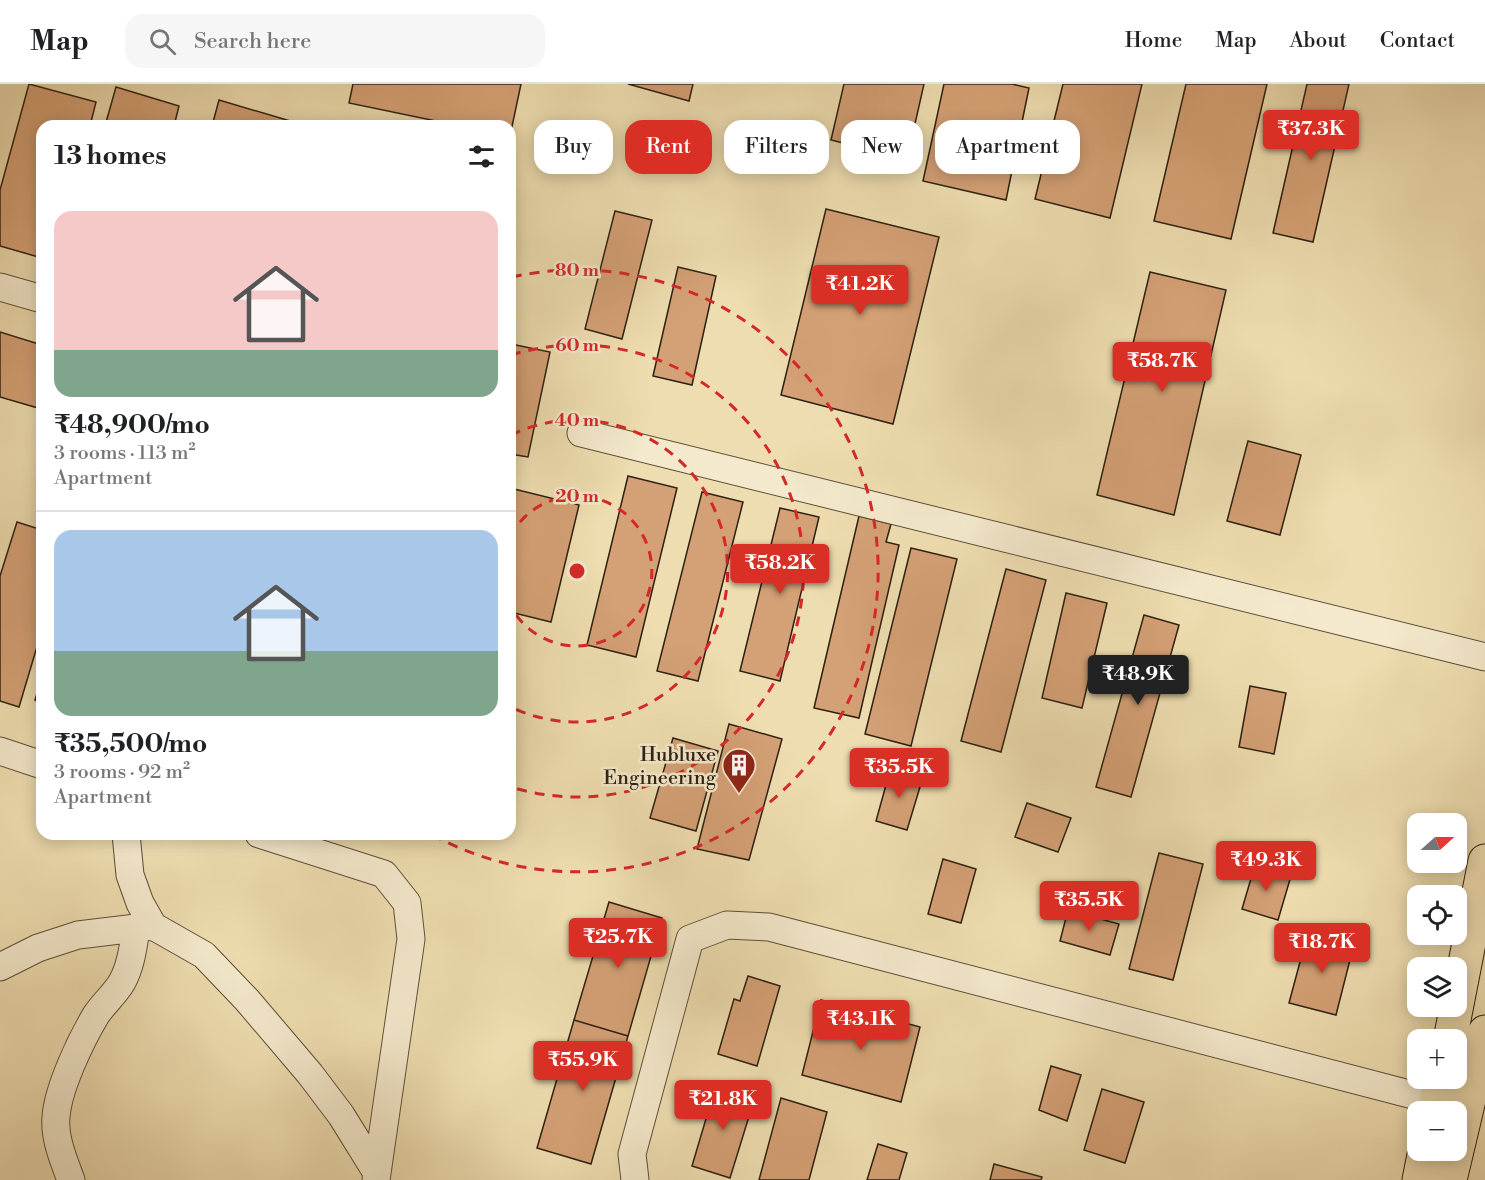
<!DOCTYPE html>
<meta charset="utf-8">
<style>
:root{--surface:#fff;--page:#f6f6f6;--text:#202124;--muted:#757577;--line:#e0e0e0;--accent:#d93025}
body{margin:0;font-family:"Libre Bodoni",serif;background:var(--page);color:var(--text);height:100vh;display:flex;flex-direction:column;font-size:22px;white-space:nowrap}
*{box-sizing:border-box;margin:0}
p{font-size:20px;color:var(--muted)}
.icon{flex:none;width:33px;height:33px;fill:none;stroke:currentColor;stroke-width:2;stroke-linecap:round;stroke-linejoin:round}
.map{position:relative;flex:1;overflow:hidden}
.drawer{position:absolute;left:36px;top:36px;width:480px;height:720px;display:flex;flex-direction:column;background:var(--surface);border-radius:18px;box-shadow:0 3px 15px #0003}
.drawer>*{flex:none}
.banner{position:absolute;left:534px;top:36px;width:570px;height:54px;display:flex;gap:12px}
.needle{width:39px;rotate:69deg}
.tools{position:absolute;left:1407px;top:729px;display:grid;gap:12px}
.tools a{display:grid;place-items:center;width:60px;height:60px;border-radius:12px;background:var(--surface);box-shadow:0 3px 15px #0003;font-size:30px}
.price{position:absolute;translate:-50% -51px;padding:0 14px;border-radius:6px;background:var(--accent);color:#fff;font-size:20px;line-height:39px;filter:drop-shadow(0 2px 3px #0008)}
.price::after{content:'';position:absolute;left:50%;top:36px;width:18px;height:14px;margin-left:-9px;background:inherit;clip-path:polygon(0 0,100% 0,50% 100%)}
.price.on{background:#222;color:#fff}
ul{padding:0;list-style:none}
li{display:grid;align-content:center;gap:12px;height:318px;padding:0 18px}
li+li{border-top:2px solid var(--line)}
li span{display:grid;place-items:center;height:186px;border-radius:18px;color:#555}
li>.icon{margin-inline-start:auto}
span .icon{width:108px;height:108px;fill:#fffc;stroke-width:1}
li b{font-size:26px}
h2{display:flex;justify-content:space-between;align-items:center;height:72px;padding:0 18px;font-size:26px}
.pill{padding:0 21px;border-radius:18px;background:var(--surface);box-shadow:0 3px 15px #0003;font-size:21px;line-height:54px}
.pill.on{background:var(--accent);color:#fff}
header{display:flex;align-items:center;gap:36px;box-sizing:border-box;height:84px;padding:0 30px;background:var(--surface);border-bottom:2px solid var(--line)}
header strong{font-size:28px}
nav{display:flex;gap:33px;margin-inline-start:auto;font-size:21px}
.search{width:420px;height:54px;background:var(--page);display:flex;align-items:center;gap:15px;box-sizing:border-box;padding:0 21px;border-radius:18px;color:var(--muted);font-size:22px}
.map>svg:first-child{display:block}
.building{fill:#d4a075;stroke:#2d2011;stroke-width:1.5}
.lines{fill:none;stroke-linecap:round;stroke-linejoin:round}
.minor-casing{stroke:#5d4f39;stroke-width:29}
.major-casing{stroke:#2d2011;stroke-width:35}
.minor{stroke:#f4e9cc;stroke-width:27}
.major{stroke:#eeddb0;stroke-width:33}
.ring{fill:none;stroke:#d62828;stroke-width:3;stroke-dasharray:10 8}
.labels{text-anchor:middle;stroke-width:5;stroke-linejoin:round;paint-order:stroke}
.poi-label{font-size:20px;fill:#2d2011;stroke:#f4e9cc;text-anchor:end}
.centre{fill:#d62828;stroke:#f4e9cc;stroke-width:3}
.ring-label{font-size:18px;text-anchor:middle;font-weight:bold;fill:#d62828;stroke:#f4e9cc;stroke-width:5;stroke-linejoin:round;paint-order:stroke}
</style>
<header>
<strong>Map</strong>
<div class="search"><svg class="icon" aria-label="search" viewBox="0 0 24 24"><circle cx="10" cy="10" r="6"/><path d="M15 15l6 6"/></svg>Search here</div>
<nav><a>Home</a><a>Map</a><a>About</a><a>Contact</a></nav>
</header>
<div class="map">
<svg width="1485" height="1096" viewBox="0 0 1485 1096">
<rect width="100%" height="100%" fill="#eeddb0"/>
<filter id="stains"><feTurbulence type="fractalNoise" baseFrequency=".00333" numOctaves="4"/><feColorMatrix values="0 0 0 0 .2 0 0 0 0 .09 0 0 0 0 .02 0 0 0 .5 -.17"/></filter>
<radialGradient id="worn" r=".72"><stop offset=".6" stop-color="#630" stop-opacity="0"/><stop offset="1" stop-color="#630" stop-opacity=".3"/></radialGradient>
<path class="building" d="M29 0 96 18 90 42H42V174L0 162V106Z
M353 0H521L510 52V42H460L349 19Z
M628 0H693L689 17Z
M844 0H924L907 75 831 56Z
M944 0H1012L1029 4 1006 116 923 97Z
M1063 0H1142L1110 134 1035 115Z
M1186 0H1267L1231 155 1154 137Z
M1307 0H1349L1313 158 1273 149Z
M116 3 179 22 174 42H105Z
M219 16 297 39 296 42H212Z
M826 125 939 153 893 340 781 311Z
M615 127 652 136 622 255 585 245Z
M678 183 716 192 692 301 653 292Z
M1150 188 1226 206 1174 431 1097 411Z
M0 248 42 261V309L38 324 0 313Z
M511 260 550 268 528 373 510 370Z
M1248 357 1301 371 1280 451 1227 437Z
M628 392 677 404 636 573 587 561Z
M510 404 579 421 551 538 510 528Z
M702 408 743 418 698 597 657 587Z
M780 424 819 433 780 597 740 587Z
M859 432 891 440 886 458 899 461 859 634 814 624Z
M17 438 42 446V546L19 623 0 617V492Z
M911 464 957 475 911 662 865 650Z
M1006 485 1046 496 1001 668 961 657Z
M1066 509 1107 519 1082 624 1042 614Z
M1144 531 1179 541 1131 713 1096 703Z
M42 593V619L35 616Z
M1250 602 1286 609 1274 670 1239 663Z
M729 640 782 655 749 776 697 765Z
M673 654 718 667 696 747 650 734Z
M891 683 923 693 907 746 876 737Z
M1027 719 1071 734 1058 768 1015 753Z
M1159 769 1203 780 1173 896 1129 885Z
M943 775 976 785 961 839 928 830Z
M1255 781 1291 792 1278 836 1242 825Z
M609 818 662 834 628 952 574 936Z
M1068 826 1119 840 1110 871 1060 857Z
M1308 848 1354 860 1336 931 1289 919Z
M748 892 780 902 757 982 718 970 734 915 740 917Z
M821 916 920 943 901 1018 802 991Z
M574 936 628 952 591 1080 537 1064Z
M1051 982 1081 991 1067 1037 1039 1026Z
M716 1001 755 1013 730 1094 692 1082Z
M1102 1005 1144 1018 1125 1079 1084 1066Z
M781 1014 827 1028 809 1096H759Z
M878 1060 907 1069 899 1096H867Z
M994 1080 1042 1093 1041 1096H990Z"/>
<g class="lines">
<defs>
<path id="minor" d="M0 203 42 215
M581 349 1485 573
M0 667 42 681
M126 750 130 791 140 819 153 842 204 871 247 916 310 990 341 1031 377 1089
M259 750 384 790 407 819 411 855 376 1096
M0 883 38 864 78 851 153 842
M71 1096C64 1077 54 1054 56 1033 58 1004 81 956 96 931 104 919 115 910 122 898 131 882 133 863 136 845
M635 1096 632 1070 690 855 727 841 769 843 1436 1017"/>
<path id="major" d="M1450 956 1485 777
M1434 1028 1441 994
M1419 1096 1425 1066
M1450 1096 1485 948"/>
</defs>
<use href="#minor" class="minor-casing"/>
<use href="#major" class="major-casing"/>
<use href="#minor" class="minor"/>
<use href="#major" class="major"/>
</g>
<g class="ring">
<path d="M510 453A75 75 0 1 1 510 521"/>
<path d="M511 351A151 151 0 1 1 511 623"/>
<path d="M511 271A226 226 0 1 1 511 703"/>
<path d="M512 193A301 301 0 1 1 431 750"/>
</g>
<defs>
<symbol id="building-pin" viewBox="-11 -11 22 30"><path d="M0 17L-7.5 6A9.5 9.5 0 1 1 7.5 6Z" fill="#8f2418" stroke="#f4e9cc"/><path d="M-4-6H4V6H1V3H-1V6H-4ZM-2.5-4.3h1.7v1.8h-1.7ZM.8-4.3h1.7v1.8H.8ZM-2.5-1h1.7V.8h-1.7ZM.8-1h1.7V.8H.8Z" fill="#fff"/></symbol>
</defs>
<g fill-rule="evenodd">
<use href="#building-pin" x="720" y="662" width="38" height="52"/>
</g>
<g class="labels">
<g class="poi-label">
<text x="716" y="677">Hubluxe<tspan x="716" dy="23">Engineering</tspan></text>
</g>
</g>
<circle cx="577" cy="487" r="9" class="centre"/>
<g class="ring-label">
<text x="577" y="192">80 m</text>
<text x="577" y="267">60 m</text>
<text x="577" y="342">40 m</text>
<text x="577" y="418">20 m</text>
</g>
<rect width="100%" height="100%" filter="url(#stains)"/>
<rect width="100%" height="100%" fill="url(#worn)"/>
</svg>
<div class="tools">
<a><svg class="needle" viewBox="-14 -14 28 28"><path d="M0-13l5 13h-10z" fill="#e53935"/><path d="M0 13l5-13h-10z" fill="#757577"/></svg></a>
<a><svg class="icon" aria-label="locate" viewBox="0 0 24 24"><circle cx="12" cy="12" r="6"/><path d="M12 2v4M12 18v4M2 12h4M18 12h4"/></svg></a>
<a><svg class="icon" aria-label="layers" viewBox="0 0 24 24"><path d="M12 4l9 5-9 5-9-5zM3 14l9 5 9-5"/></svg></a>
<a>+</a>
<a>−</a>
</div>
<b class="price" style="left:1311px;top:77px">₹37.3K</b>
<b class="price" style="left:860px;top:232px">₹41.2K</b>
<b class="price" style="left:1162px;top:309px">₹58.7K</b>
<b class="price" style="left:780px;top:511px">₹58.2K</b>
<b class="price on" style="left:1138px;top:622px">₹48.9K</b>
<b class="price" style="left:899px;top:715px">₹35.5K</b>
<b class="price" style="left:1266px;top:808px">₹49.3K</b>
<b class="price" style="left:1089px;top:848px">₹35.5K</b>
<b class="price" style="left:618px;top:885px">₹25.7K</b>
<b class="price" style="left:1322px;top:890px">₹18.7K</b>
<b class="price" style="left:861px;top:967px">₹43.1K</b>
<b class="price" style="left:583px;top:1008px">₹55.9K</b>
<b class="price" style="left:723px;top:1047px">₹21.8K</b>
<div class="banner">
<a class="pill">Buy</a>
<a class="pill on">Rent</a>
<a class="pill">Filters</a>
<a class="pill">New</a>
<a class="pill">Apartment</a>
</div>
<section class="drawer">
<h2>13 homes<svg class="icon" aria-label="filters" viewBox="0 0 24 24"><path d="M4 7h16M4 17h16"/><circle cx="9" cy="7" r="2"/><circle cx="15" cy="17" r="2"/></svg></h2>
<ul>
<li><span style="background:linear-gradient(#f6c9c9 75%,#7fa58c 0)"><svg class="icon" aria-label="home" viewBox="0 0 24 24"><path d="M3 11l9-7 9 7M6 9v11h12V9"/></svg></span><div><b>₹48,900/mo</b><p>3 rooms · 113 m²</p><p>Apartment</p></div></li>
<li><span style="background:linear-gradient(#a9c7e8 65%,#7fa58c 0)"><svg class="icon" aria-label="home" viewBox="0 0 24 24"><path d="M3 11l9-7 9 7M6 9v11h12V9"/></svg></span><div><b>₹35,500/mo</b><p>3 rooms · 92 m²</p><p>Apartment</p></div></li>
</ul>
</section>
</div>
